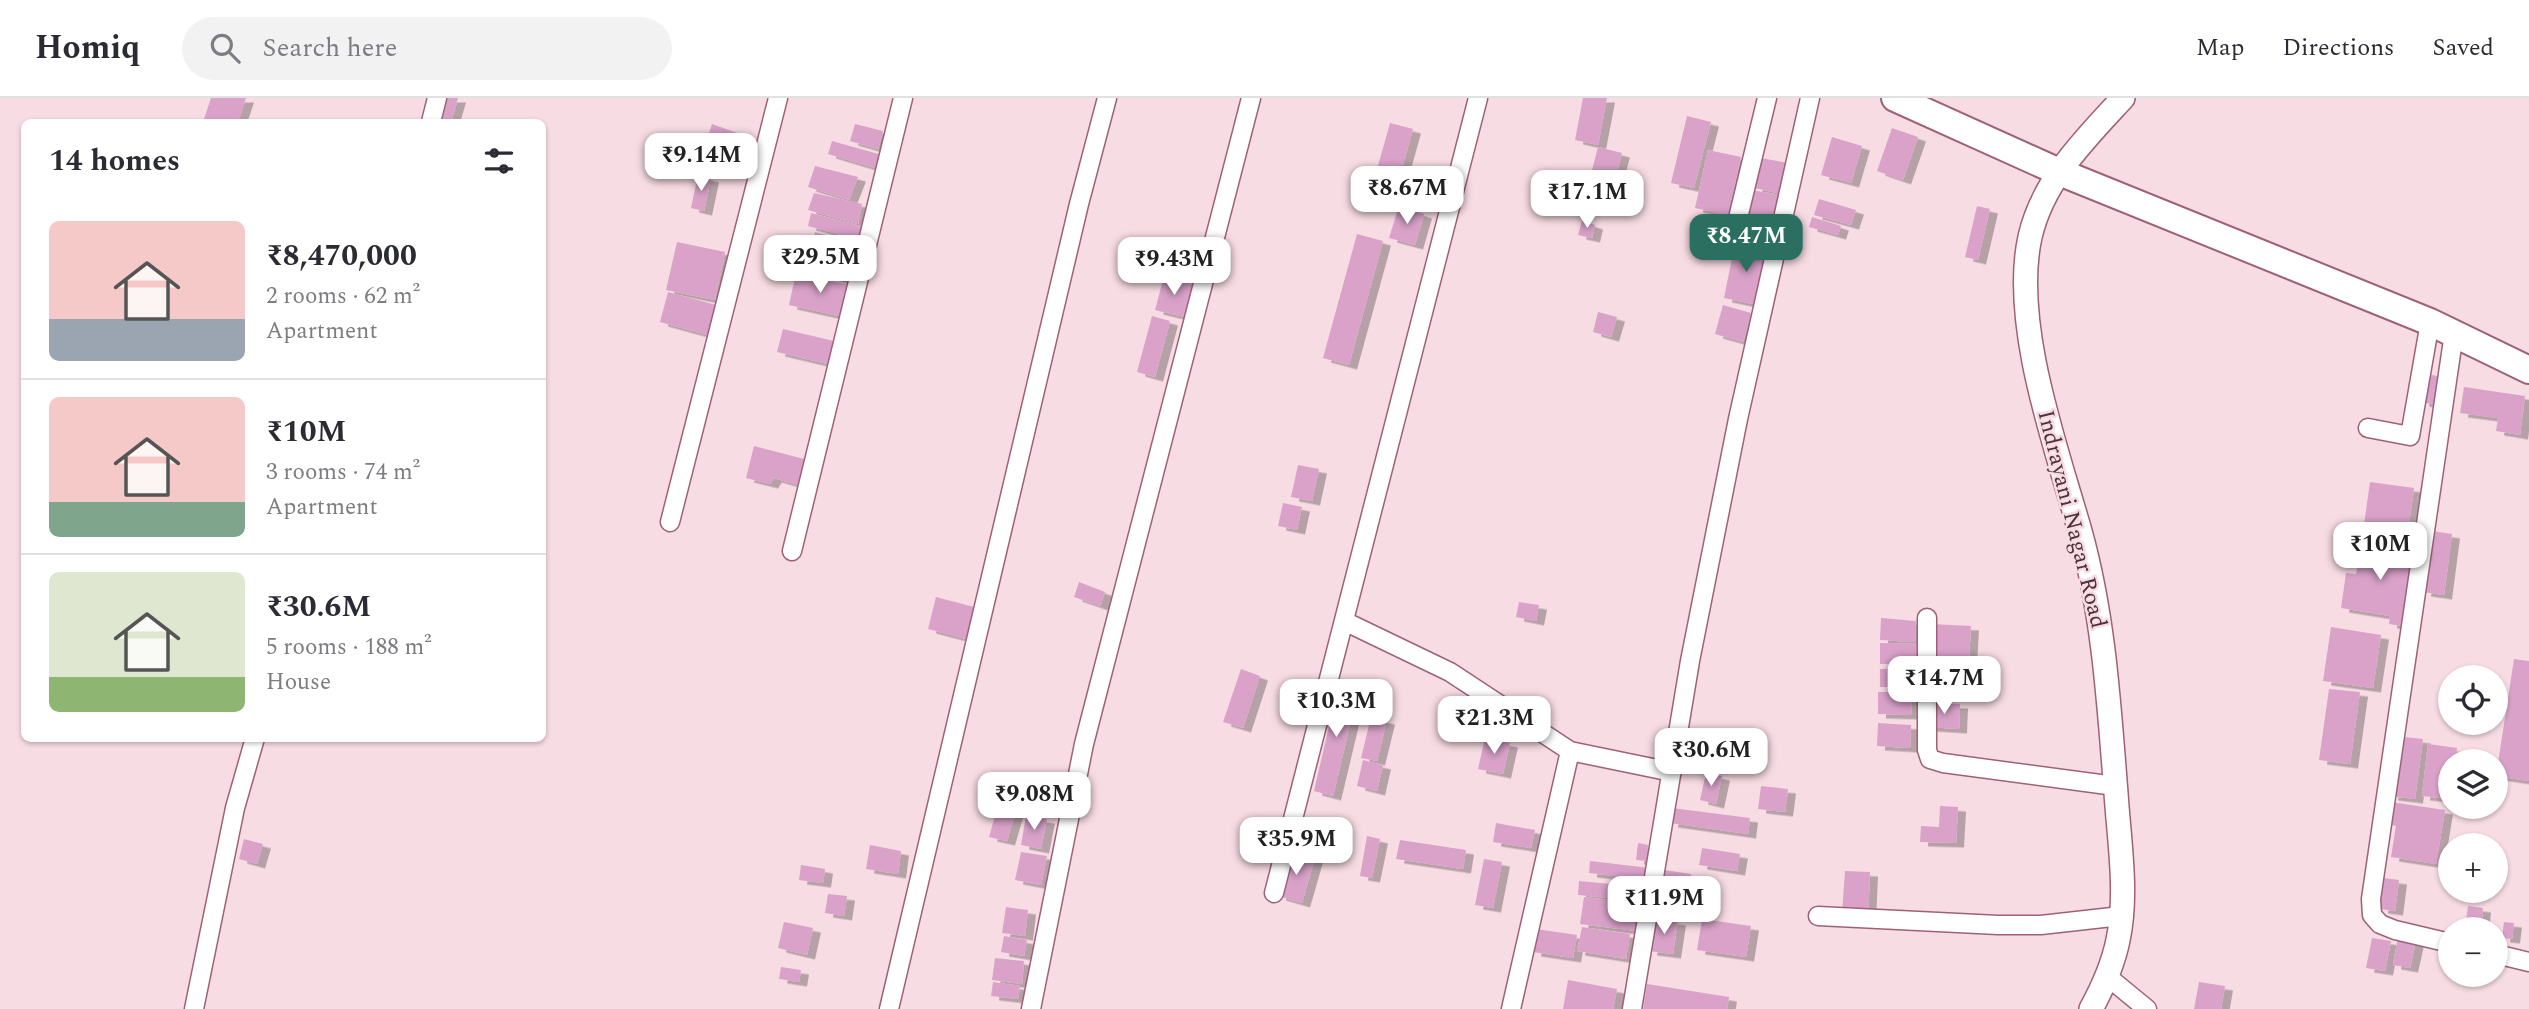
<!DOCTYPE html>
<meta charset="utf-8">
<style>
:root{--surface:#fff;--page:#f2f2f3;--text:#2b2b33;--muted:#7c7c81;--line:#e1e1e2;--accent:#2b6f61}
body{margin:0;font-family:Spectral,serif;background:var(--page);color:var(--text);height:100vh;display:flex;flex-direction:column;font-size:26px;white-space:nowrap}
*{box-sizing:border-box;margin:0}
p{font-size:23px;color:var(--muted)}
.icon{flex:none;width:38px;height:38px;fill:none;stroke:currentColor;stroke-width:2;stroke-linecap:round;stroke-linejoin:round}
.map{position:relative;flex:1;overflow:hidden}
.details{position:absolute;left:21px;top:21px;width:525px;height:623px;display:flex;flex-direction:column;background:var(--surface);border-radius:10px;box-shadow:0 2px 5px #0004}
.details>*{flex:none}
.tools{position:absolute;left:2438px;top:567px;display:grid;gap:14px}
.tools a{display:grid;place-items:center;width:70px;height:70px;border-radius:50%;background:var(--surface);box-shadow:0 2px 5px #0004;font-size:35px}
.price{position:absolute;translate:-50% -60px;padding:0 16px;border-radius:14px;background:#fff;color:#222;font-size:23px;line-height:46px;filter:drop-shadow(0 2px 4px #0008)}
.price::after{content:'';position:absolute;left:50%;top:42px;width:21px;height:16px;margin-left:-10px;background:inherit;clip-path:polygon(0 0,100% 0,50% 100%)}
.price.active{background:var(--accent);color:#fff}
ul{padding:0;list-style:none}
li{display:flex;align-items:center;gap:21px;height:175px;padding:0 28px}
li+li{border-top:2px solid var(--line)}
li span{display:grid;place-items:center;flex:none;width:196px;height:140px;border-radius:10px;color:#555}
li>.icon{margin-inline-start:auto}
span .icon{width:84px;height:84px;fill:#fffc;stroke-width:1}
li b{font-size:30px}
h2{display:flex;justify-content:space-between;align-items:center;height:84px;padding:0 28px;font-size:30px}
header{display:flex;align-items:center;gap:42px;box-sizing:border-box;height:98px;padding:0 35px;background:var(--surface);border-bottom:2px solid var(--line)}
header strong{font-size:33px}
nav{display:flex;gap:38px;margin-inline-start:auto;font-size:24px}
.search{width:490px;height:63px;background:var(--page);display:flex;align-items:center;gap:18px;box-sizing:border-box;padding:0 24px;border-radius:38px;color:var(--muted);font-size:26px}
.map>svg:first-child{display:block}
.building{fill:#daa2c9;filter:url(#shadow)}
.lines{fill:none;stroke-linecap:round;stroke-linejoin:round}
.minor-casing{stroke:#9e6177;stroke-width:21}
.tertiary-casing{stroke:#9e6177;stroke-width:26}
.secondary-casing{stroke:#9e6177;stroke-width:30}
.minor{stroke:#fff;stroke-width:18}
.tertiary{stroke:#fff;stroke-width:23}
.secondary{stroke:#fff;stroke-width:26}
.labels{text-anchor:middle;stroke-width:5;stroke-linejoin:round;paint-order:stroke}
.street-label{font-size:23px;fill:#4e323b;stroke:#f8dce4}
</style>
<header>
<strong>Homiq</strong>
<div class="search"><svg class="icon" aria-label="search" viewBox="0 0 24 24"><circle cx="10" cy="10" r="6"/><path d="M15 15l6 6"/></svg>Search here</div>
<nav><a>Map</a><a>Directions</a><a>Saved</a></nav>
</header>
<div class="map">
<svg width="2529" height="911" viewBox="0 0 2529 911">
<defs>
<filter id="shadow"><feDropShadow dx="8" dy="4.5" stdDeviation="0" flood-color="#0004"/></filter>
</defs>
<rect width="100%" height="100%" fill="#f8dce4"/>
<path class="building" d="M211 0H246L238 24H203Z
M440 0H458L451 24H433Z
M1583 0H1607L1598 47 1575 42Z
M1687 18 1711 24 1694 90 1671 85Z
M1390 25 1413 31 1397 88 1374 82Z
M712 26 754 41 750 52 708 38Z
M855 26 883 33 878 51 850 43Z
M1892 30 1918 39 1903 82 1877 73Z
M1832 39 1862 48 1851 85 1821 77Z
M709 40 730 47 723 64 703 57Z
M832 43 882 57 878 71 828 56Z
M1598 49 1622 55 1606 113 1583 107Z
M1708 52 1741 59 1728 117 1695 110Z
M1761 60 1788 65 1783 96 1754 90Z
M815 68 858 79 849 102 808 89Z
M698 77 711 80 704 113 691 110Z
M1752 92 1780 97 1769 150 1742 144Z
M814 95 862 106 858 126 808 112Z
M1819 101 1856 112 1851 127 1814 117Z
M1399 108 1424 116 1415 147 1389 140Z
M1977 108 1990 111 1978 162 1965 159Z
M811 115 864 129 861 142 808 128Z
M1812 119 1841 128 1838 137 1809 129Z
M1582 123 1595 127 1592 140 1578 137Z
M815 134 860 146 850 184 805 172Z
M1357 136 1383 143 1349 267 1323 260Z
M677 144 725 154 715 202 666 192Z
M1735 145 1769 152 1758 207 1724 200Z
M796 175 850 187 843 219 789 207Z
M1164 178 1193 186 1184 219 1155 212Z
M668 194 716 207 707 237 660 224Z
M1723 207 1751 215 1743 244 1715 236Z
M1598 214 1617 219 1611 239 1593 234Z
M1152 218 1170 223 1155 279 1137 274Z
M783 231 834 243 828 266 777 254Z
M2427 276 2442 279 2437 307 2421 304Z
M2464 289 2525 298 2520 337 2496 333 2498 320 2460 315Z
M754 348 808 362 801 388 774 380 770 386 746 380Z
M1298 367 1319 371 1312 403 1291 399Z
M2370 384 2414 390 2406 447 2362 441Z
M1283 405 1302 409 1297 432 1278 428Z
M2432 433 2452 436 2444 497 2423 494Z
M2362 444 2415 453 2402 528 2389 526 2390 518 2341 510 2346 475 2356 476Z
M1079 484 1105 494 1100 508 1074 499Z
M936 499 978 510 970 542 928 531Z
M1519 504 1539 507 1536 523 1516 519Z
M1881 520 1916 523 1915 544 1880 542Z
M1932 526 1971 528 1969 561 1930 559Z
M2331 529 2381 537 2373 590 2323 583Z
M1880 545 1917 546V567L1880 566Z
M2514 561 2529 563V683L2496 678Z
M1915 570V589H1880V571Z
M1241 571 1260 578 1243 630 1223 624Z
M1339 585 1359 589 1333 698 1314 693Z
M2329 591 2360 594 2350 666 2319 662Z
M1878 594H1912L1911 617 1878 616Z
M1930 605 1960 606 1959 631 1928 629Z
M1371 619 1387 622 1377 663 1361 660Z
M1878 625 1911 627 1910 650 1877 648Z
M2404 639 2423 641 2415 701 2390 698 2395 659 2401 660Z
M1485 640 1510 645 1503 676 1478 671Z
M2428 646 2457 650 2455 663H2450V701L2422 698Z
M1363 662 1383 667 1377 693 1357 688Z
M1706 675 1722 678 1716 706 1700 702Z
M1007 676 1025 681 1007 743 989 739Z
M1761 688 1788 691 1785 714 1758 711Z
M2391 704 2445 712 2436 766 2391 759 2396 728 2388 726Z
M1940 708 1958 709 1956 745 1920 744 1921 728 1939 729Z
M1672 710 1750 720 1748 736 1670 725Z
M1026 718 1047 721 1041 751 1021 747Z
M1496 725 1535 732 1531 750 1493 744Z
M1367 738 1380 741 1372 780 1360 778Z
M244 741 263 746 257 766 239 761Z
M1400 742 1466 752 1463 771 1396 761Z
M1638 745 1648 747 1646 763 1636 762Z
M870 747 901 753 898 776 866 771Z
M1702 750 1740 756 1737 773 1699 767Z
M1291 753 1315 760 1302 805 1278 798Z
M1021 754 1047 758 1041 787 1015 782Z
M1484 761 1502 764 1493 810 1475 807Z
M1590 763 1650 770 1648 782 1589 775Z
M801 767 825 771 823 785 799 782Z
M1664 772 1691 776 1688 793 1661 788Z
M1845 773 1870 774 1868 818 1842 816Z
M2384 780 2399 782 2395 813 2380 811Z
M1579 783 1643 789 1642 803 1578 797Z
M1661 790 1688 795 1685 817 1657 812Z
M828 796 847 798 844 818 825 815Z
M1584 799 1640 806 1637 833 1580 826Z
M2468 808 2483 810 2481 831H2465Z
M1006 809 1028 812 1025 838 1002 835Z
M1655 820 1678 823 1673 856 1649 853Z
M1702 821 1751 828 1746 859 1697 852Z
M784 824 813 830 807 857 778 850Z
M2504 824 2514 825 2512 841 2502 840Z
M1582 829 1630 836 1626 861 1577 853Z
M1536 831 1577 837 1573 860 1533 854Z
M1004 838 1027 842 1024 858 1001 854Z
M2398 839 2416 843 2410 870 2393 867Z
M2372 840 2391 843 2385 873 2366 870Z
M995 860 1024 863 1022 886 992 882Z
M781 869 801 872 799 884 779 881Z
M1568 882 1617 891 1613 911H1563Z
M993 884 1020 888 1018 901 991 898Z
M2199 884 2225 888 2221 911H2194Z
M1647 886 1729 899 1727 911H1643Z"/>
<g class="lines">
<defs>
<path id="minor" d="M431 24 437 0
M1739 116 1767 0
M2368 330 2410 338 2430 224
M670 424 778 0
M792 453 903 0
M1927 520V652L1930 661 1943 665 2115 688
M1344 523 1450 574 1570 653
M1274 795 1478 0
M1818 818 1998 827H2041L2121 818
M2450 845 2395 832 2380 826 2372 817 2371 801 2454 235
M2496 856 2529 864
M2108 879 2147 911
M194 911 235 710 255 640
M889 911 1079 106 1107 0
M1031 911 1084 646 1251 0
M1511 911 1570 653 1672 674
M1632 911 1690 563 1738 321 1810 0"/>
<path id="tertiary" d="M2091 911C2103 889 2113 867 2118 842 2128 796 2119 742 2116 695 2109 607 2104 519 2080 433 2056 349 2011 225 2030 139 2043 82 2085 41 2123 0"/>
<path id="secondary" d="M1895 0 2057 73 2430 224 2529 272"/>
</defs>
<use href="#minor" class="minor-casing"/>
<use href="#tertiary" class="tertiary-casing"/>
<use href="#secondary" class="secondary-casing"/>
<use href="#minor" class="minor"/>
<use href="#tertiary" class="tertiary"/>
<use href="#secondary" class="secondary"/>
</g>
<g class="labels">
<g class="street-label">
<text transform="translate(2073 421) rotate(76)" y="8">Indrayani Nagar Road</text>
</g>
</g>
</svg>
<div class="tools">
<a><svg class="icon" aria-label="locate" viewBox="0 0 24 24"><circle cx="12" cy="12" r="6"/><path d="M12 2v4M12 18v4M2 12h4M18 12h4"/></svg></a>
<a><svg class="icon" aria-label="layers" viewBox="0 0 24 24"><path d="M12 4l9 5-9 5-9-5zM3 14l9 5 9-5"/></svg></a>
<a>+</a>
<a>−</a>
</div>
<b class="price" style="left:701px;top:95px">₹9.14M</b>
<b class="price" style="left:1407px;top:128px">₹8.67M</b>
<b class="price" style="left:1587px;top:132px">₹17.1M</b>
<b class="price active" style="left:1746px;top:176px">₹8.47M</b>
<b class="price" style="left:820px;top:197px">₹29.5M</b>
<b class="price" style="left:1174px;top:199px">₹9.43M</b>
<b class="price" style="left:2380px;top:484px">₹10M</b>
<b class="price" style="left:1944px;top:618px">₹14.7M</b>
<b class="price" style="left:1336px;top:641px">₹10.3M</b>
<b class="price" style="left:1494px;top:658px">₹21.3M</b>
<b class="price" style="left:1711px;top:690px">₹30.6M</b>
<b class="price" style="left:1034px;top:734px">₹9.08M</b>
<b class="price" style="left:1296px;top:779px">₹35.9M</b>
<b class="price" style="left:1664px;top:838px">₹11.9M</b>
<section class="details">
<h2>14 homes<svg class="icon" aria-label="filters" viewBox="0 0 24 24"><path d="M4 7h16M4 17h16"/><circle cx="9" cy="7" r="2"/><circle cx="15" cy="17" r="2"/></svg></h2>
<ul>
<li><span style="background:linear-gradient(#f6c9c9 70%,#9aa5b1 0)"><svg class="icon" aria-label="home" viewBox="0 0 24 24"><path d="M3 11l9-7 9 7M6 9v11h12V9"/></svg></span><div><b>₹8,470,000</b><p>2 rooms · 62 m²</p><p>Apartment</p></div></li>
<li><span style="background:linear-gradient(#f6c9c9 75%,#7fa58c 0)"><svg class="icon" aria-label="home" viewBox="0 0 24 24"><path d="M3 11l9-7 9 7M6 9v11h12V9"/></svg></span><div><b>₹10M</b><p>3 rooms · 74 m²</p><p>Apartment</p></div></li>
<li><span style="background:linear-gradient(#dfe7d0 75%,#8fb573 0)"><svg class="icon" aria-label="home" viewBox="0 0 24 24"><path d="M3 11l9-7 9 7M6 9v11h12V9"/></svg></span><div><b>₹30.6M</b><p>5 rooms · 188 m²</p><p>House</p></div></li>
</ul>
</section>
</div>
